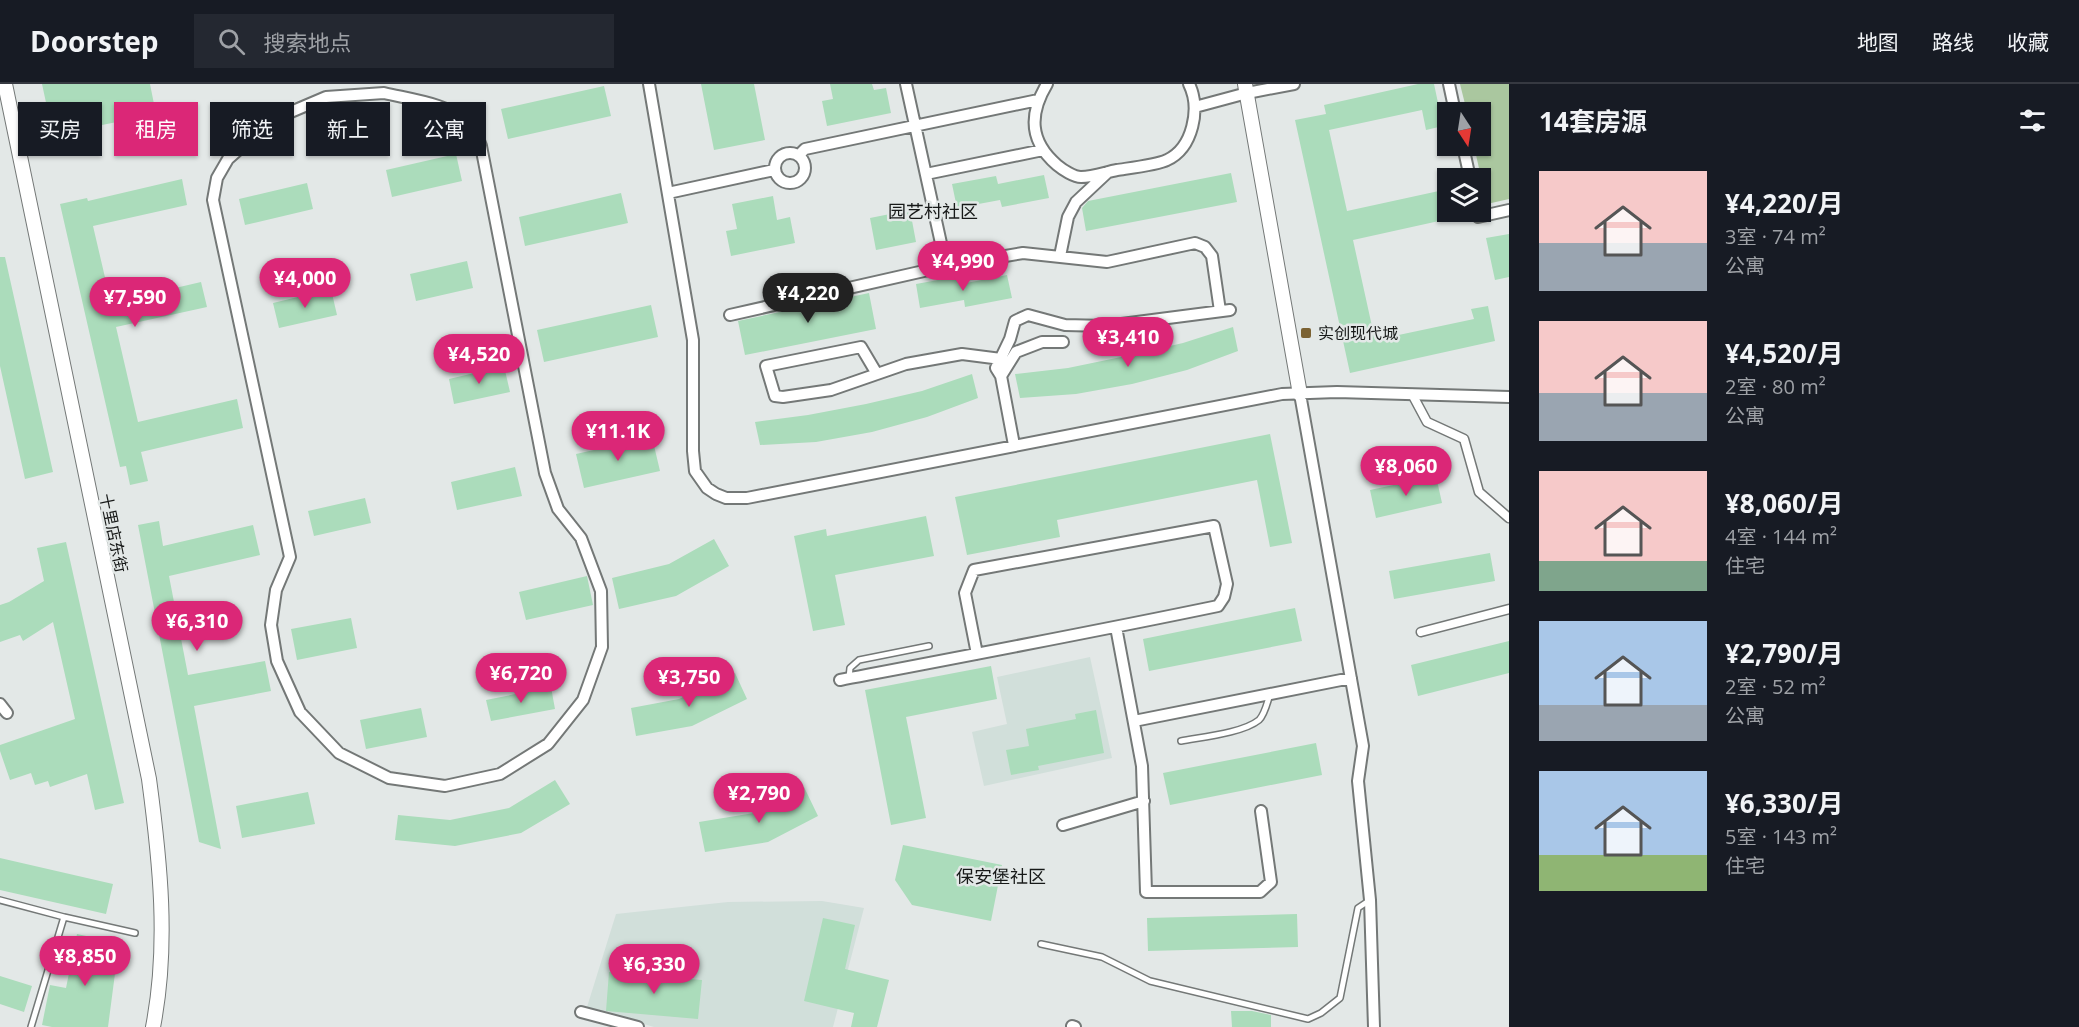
<!DOCTYPE html>
<html lang="zh">
<meta charset="utf-8">
<style>
:root{--surface:#171b24;--page:#242831;--text:#f1f3f6;--muted:#9ea1a6;--line:#363941;--accent:#db2777}
body{margin:0;font-family:"Open Sans","Noto Sans SC",sans-serif;background:var(--page);color:var(--text);height:100vh;display:flex;flex-direction:column;font-size:22px;white-space:nowrap}
*{box-sizing:border-box;margin:0}
p{font-size:20px;color:var(--muted)}
.icon{flex:none;width:33px;height:33px;fill:none;stroke:currentColor;stroke-width:2;stroke-linecap:round;stroke-linejoin:round}
.map{position:relative;flex:1;overflow:hidden}
.side{display:flex;flex-direction:column;background:var(--surface);width:570px}
.side>*{flex:none}
.guide{position:absolute;left:18px;top:18px;width:570px;height:54px;display:flex;gap:12px}
.needle{width:39px;rotate:168deg}
.tools{position:absolute;left:1437px;top:18px;display:grid;gap:12px}
.tools a{display:grid;place-items:center;width:54px;height:54px;border-radius:0px;background:var(--surface);box-shadow:0 2px 4px #0004;font-size:30px}
.price{position:absolute;translate:-50% -51px;padding:0 14px;border-radius:21px;background:var(--accent);color:#fff;font-size:20px;line-height:39px;filter:drop-shadow(0 2px 3px #0008)}
.price::after{content:'';position:absolute;left:50%;top:36px;width:18px;height:14px;margin-left:-9px;background:inherit;clip-path:polygon(0 0,100% 0,50% 100%)}
.price.selected{background:#222;color:#fff}
ul{padding:0;list-style:none}
li{display:flex;align-items:center;gap:18px;height:150px;padding:0 30px}
li span{display:grid;place-items:center;flex:none;width:168px;height:120px;border-radius:0px;color:#555}
li>.icon{margin-inline-start:auto}
span .icon{width:72px;height:72px;fill:#fffc;stroke-width:1}
li b{font-size:26px}
h2{display:flex;justify-content:space-between;align-items:center;height:72px;padding:0 30px;font-size:26px}
.tag{padding:0 21px;border-radius:0px;background:var(--surface);box-shadow:0 2px 4px #0004;font-size:21px;line-height:54px}
.tag.selected{background:var(--accent);color:#fff}
header{display:flex;align-items:center;gap:36px;box-sizing:border-box;height:84px;padding:0 30px;background:var(--surface);border-bottom:2px solid var(--line)}
header strong{font-size:28px}
nav{display:flex;gap:33px;margin-inline-start:auto;font-size:21px}
.search{width:420px;height:54px;background:var(--page);display:flex;align-items:center;gap:15px;box-sizing:border-box;padding:0 21px;border-radius:0px;color:var(--muted);font-size:22px}
main{display:flex;flex:1;min-height:0}
.map>svg:first-child{display:block}
.built{fill:#d1dfda}
.green{fill:#aac79f}
.building{fill:#abdcbb}
.lines{fill:none;stroke-linecap:round;stroke-linejoin:round}
.service-casing{stroke:#747877;stroke-width:8}
.pedestrian-casing{stroke:#747877;stroke-width:11}
.minor-casing{stroke:#747877;stroke-width:14}
.tertiary-casing{stroke:#747877;stroke-width:16}
.service{stroke:#fff;stroke-width:5}
.pedestrian{stroke:#fff;stroke-width:8}
.minor{stroke:#fff;stroke-width:10}
.tertiary{stroke:#fff;stroke-width:14}
.poi-dot{fill:#7b6233;stroke:#e3e8e7;stroke-width:2}
.labels{text-anchor:middle;stroke-width:5;stroke-linejoin:round;paint-order:stroke}
.poi-label{font-size:16px;fill:#171918;stroke:#e3e8e7;text-anchor:start}
.street-label{font-size:16px;fill:#171918;stroke:#e3e8e7}
.neighbourhood-label{font-size:18px;fill:#171918;stroke:#e3e8e7}
</style>
<header>
<strong>Doorstep</strong>
<div class="search"><svg class="icon" aria-label="search" viewBox="0 0 24 24"><circle cx="10" cy="10" r="6"/><path d="M15 15l6 6"/></svg>搜索地点</div>
<nav><a>地图</a><a>路线</a><a>收藏</a></nav>
</header>
<main>
<div class="map">
<svg width="1509" height="943" viewBox="0 0 1509 943">
<rect width="100%" height="100%" fill="#e3e8e7"/>
<path class="built" d="M1090 573 1112 674 984 702 972 648 1007 640 997 593Z
M822 817 864 824 833 943H654L587 923 616 830 728 818Z"/>
<path class="green" d="M1460 0H1509V115L1487 120 1474 62H1480V28H1467Z"/>
<path class="building" d="M42 0H150L156 30 53 51Z
M701 0H754L765 56 714 66Z
M830 0H872L874 6 886 4 891 29 827 42 822 17 833 15Z
M1418 0H1434L1443 42 1426 46 1422 26 1329 46 1347 127 1448 105V135L1353 156 1375 256 1474 235 1471 225 1488 222 1495 257 1350 289 1295 36 1326 30 1324 21Z
M604 2 611 32 508 55 501 25Z
M456 70 462 97 392 113 386 86Z
M1231 89 1237 118 1086 147 1082 124 1088 117Z
M1044 91 1049 114 1002 123 1000 116 957 124 952 100 996 92 998 100Z
M182 95 187 121 93 142 111 219 201 198 207 223 116 243 138 338 237 315 243 344 141 368 148 397 130 401 126 382 120 383 60 120 87 114 88 117Z
M307 99 313 125 245 141 239 115Z
M621 109 628 139 525 162 519 133Z
M773 112 777 136 790 133 795 159 731 172 726 147 737 145 732 120Z
M910 126 916 158 876 166 870 134Z
M1509 150V193L1495 196 1486 154Z
M0 173H5L53 388 25 395 0 282Z
M467 177 473 204 416 217 410 190Z
M1007 191 1012 214 965 223 964 216 920 224 916 200 960 192 961 200Z
M331 205 337 231 279 244 273 219Z
M869 209 876 245 745 271 738 237Z
M651 221 658 253 544 278 537 246Z
M1233 243 1238 267 1187 286 1132 300 1076 310 1020 314 1015 290 1068 284 1126 272 1183 259Z
M504 282 510 308 454 320 449 295Z
M972 290 978 314 927 333 872 348 816 358 760 361 755 338 808 331 866 320 922 307Z
M1270 350 1292 459 1270 463 1257 396 1057 436 1060 453 967 471 955 413Z
M652 353 660 387 584 404 576 370Z
M515 383 522 412 457 426 451 398Z
M1436 392 1442 419 1376 434 1370 406Z
M365 414 371 439 314 452 308 427Z
M926 432 934 472 835 491 845 541 813 547 794 452 826 445 827 452Z
M159 437 163 462 253 441 260 471 169 492 188 591 265 577 271 607 194 622 221 765 199 758 138 441Z
M714 455 729 482 676 512 619 525 612 494 669 480Z
M66 458 124 719 95 726 87 690 50 703 48 697 35 701 31 689 10 696 0 667V661L75 635 53 538 23 557 20 551 0 558V521L9 518 44 497 37 464Z
M1490 469 1495 497 1394 515 1389 487Z
M587 492 593 521 526 536 519 508Z
M1295 524 1302 557 1149 587 1143 555Z
M351 534 357 564 297 576 291 545Z
M1509 557V589L1418 612 1411 581Z
M991 582 997 615 906 633 926 734 891 741 865 606Z
M735 589 747 615 692 642 636 652 631 624 679 615Z
M551 603 555 625 491 637 486 616Z
M421 624 427 653 366 665 360 636Z
M1096 626 1104 669 1038 682 1039 686 1011 691 1006 666 1029 662 1026 645 1076 635 1075 630Z
M1316 659 1322 691 1170 721 1163 689Z
M555 696 570 720 521 749 455 762 395 756 398 731 450 736 509 724Z
M804 703 818 732 768 758 705 768 699 738 754 729Z
M308 708 315 740 242 754 236 722Z
M903 761 1002 781 991 837 912 821 895 796Z
M0 774 113 800 106 830 0 806Z
M1297 830 1298 863 1148 867 1147 834Z
M823 834 855 841 845 885 889 896 877 943H851L854 929 804 917Z
M77 850 119 859 108 943H52L42 941 50 901 66 904Z
M609 888 702 896 698 935 606 927Z
M0 892 32 902 24 928 0 920Z
M1231 927H1252L1271 931V943H1232Z"/>
<g class="lines">
<defs>
<path id="service" d="M849 594 850 584 859 576 929 562
M1181 657C1202 653 1243 649 1259 636 1265 630 1267 619 1270 610
M0 816 64 833 135 849
M1041 860 1102 873 1150 897 1308 935 1321 929 1340 914 1358 824 1370 816
M31 943 64 833"/>
<path id="pedestrian" d="M1412 310 1427 338 1464 355 1479 408 1509 434
M1421 548 1509 525"/>
<path id="minor" d="M649 0 693 256V367L695 387 707 404 716 410 726 414H747L1282 310 1337 308 1509 313
M906 0 946 182
M1047 0C1029 30 1029 57 1057 81 1063 86 1074 93 1081 93 1093 93 1106 88 1117 86 1130 84 1157 81 1167 76 1193 64 1201 24 1189 0
M1449 0 1455 28
M384 9C408 15 450 20 467 38 474 45 478 53 481 62L545 389 558 425 581 454 601 507 602 563 583 616 548 660 500 690 445 702 389 694 339 669 300 628 277 577 271 541 276 506 290 473 213 116 217 94 228 75 272 36 326 13Z
M1195 23 1247 9 1294 0
M1463 62 1470 94
M775 84a15 15 0 1 1 30 0a15 15 0 1 1-30 0Z
M799 71 805 65 1038 16
M926 90 1043 66
M668 109 774 86
M1477 128 1478 133 1509 126
M1060 172 1068 133 1076 118 1108 88
M730 231 946 182 1023 169 1107 178 1195 159 1205 163 1212 172 1220 227
M877 290 861 263 766 282 775 312 783 313 831 306 906 280 962 270 1001 275
M1001 292 1016 268 1042 258H1063
M1300 310 1363 662 1358 697 1370 816 1374 943
M1014 361 1001 292 996 284 1010 255 1015 237 1028 231 1065 241 1106 242 1230 226
M1116 543 1142 682 1146 808H1260L1271 798 1261 727
M840 596C966 572 1093 548 1218 522L1224 513 1227 500 1214 442 974 486 965 509 977 570
M0 620 7 629
M1134 637 1351 594
M1063 741 1144 717
M581 928 638 943
M1072 942 1075 943"/>
<path id="tertiary" d="M5 0 149 695C160 777 169 861 153 943
M1245 0 1300 310"/>
</defs>
<use href="#service" class="service-casing"/>
<use href="#pedestrian" class="pedestrian-casing"/>
<use href="#minor" class="minor-casing"/>
<use href="#tertiary" class="tertiary-casing"/>
<use href="#service" class="service"/>
<use href="#pedestrian" class="pedestrian"/>
<use href="#minor" class="minor"/>
<use href="#tertiary" class="tertiary"/>
</g>
<rect class="poi-dot" x="1300" y="243" width="12" height="12" rx="3"/>
<g class="labels">
<g class="poi-label">
<text x="1318" y="255">实创现代城</text>
</g>
<g class="street-label">
<text transform="translate(114 449) rotate(78)" y="6">十里店东街</text>
</g>
<g class="neighbourhood-label">
<text x="933" y="134">园艺村社区</text>
<text x="1001" y="799">保安堡社区</text>
</g>
</g>
</svg>
<div class="tools">
<a><svg class="needle" viewBox="-14 -14 28 28"><path d="M0-13l5 13h-10z" fill="#e53935"/><path d="M0 13l5-13h-10z" fill="#9ea1a6"/></svg></a>
<a><svg class="icon" aria-label="layers" viewBox="0 0 24 24"><path d="M12 4l9 5-9 5-9-5zM3 14l9 5 9-5"/></svg></a>
</div>
<b class="price" style="left:963px;top:208px">¥4,990</b>
<b class="price" style="left:305px;top:225px">¥4,000</b>
<b class="price selected" style="left:808px;top:240px">¥4,220</b>
<b class="price" style="left:135px;top:244px">¥7,590</b>
<b class="price" style="left:1128px;top:284px">¥3,410</b>
<b class="price" style="left:479px;top:301px">¥4,520</b>
<b class="price" style="left:618px;top:378px">¥11.1K</b>
<b class="price" style="left:1406px;top:413px">¥8,060</b>
<b class="price" style="left:197px;top:568px">¥6,310</b>
<b class="price" style="left:521px;top:620px">¥6,720</b>
<b class="price" style="left:689px;top:624px">¥3,750</b>
<b class="price" style="left:759px;top:740px">¥2,790</b>
<b class="price" style="left:85px;top:903px">¥8,850</b>
<b class="price" style="left:654px;top:911px">¥6,330</b>
<div class="guide">
<a class="tag">买房</a>
<a class="tag selected">租房</a>
<a class="tag">筛选</a>
<a class="tag">新上</a>
<a class="tag">公寓</a>
</div>
</div>
<section class="side">
<h2>14套房源<svg class="icon" aria-label="filters" viewBox="0 0 24 24"><path d="M4 7h16M4 17h16"/><circle cx="9" cy="7" r="2"/><circle cx="15" cy="17" r="2"/></svg></h2>
<ul>
<li><span style="background:linear-gradient(#f6c9c9 60%,#9aa5b1 0)"><svg class="icon" aria-label="home" viewBox="0 0 24 24"><path d="M3 11l9-7 9 7M6 9v11h12V9"/></svg></span><div><b>¥4,220/月</b><p>3室 · 74 m²</p><p>公寓</p></div></li>
<li><span style="background:linear-gradient(#f6c9c9 60%,#9aa5b1 0)"><svg class="icon" aria-label="home" viewBox="0 0 24 24"><path d="M3 11l9-7 9 7M6 9v11h12V9"/></svg></span><div><b>¥4,520/月</b><p>2室 · 80 m²</p><p>公寓</p></div></li>
<li><span style="background:linear-gradient(#f6c9c9 75%,#7fa58c 0)"><svg class="icon" aria-label="home" viewBox="0 0 24 24"><path d="M3 11l9-7 9 7M6 9v11h12V9"/></svg></span><div><b>¥8,060/月</b><p>4室 · 144 m²</p><p>住宅</p></div></li>
<li><span style="background:linear-gradient(#a9c7e8 70%,#9aa5b1 0)"><svg class="icon" aria-label="home" viewBox="0 0 24 24"><path d="M3 11l9-7 9 7M6 9v11h12V9"/></svg></span><div><b>¥2,790/月</b><p>2室 · 52 m²</p><p>公寓</p></div></li>
<li><span style="background:linear-gradient(#a9c7e8 70%,#8fb573 0)"><svg class="icon" aria-label="home" viewBox="0 0 24 24"><path d="M3 11l9-7 9 7M6 9v11h12V9"/></svg></span><div><b>¥6,330/月</b><p>5室 · 143 m²</p><p>住宅</p></div></li>
</ul>
</section>
</main>
